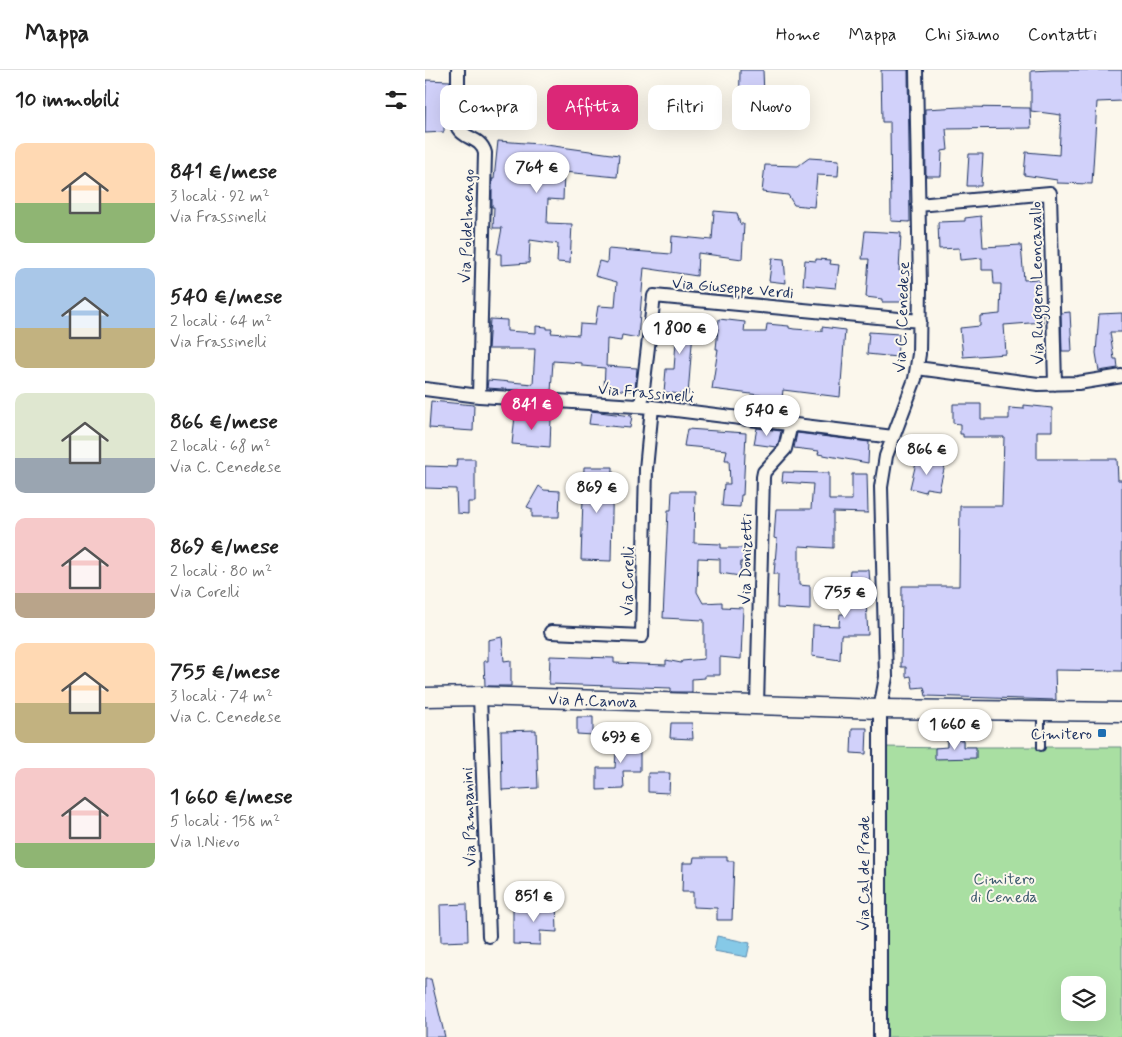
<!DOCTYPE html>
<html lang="it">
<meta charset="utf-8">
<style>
:root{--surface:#fff;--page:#f6f6f6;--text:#222;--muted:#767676;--line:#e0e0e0;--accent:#db2777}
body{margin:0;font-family:Mynerve,sans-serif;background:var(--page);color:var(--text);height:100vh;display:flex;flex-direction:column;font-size:19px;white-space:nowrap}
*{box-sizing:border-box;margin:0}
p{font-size:16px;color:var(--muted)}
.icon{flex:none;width:28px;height:28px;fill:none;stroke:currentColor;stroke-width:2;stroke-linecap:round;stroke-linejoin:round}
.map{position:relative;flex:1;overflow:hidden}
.panel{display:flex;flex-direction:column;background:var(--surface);width:425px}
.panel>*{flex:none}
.banner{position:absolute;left:15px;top:15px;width:475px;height:45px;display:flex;gap:10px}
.tools{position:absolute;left:636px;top:906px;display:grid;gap:10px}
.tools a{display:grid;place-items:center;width:45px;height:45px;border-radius:10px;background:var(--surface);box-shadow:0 5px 20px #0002;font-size:25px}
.price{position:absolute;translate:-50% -42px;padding:0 11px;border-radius:18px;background:#fff;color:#222;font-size:16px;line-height:32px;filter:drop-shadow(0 1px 2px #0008)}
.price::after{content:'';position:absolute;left:50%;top:30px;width:15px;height:11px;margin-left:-8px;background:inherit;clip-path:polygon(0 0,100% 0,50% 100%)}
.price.on{background:var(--accent);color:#fff}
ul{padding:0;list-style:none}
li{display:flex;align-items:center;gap:15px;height:125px;padding:0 15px}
li span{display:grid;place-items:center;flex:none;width:140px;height:100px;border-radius:10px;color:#555}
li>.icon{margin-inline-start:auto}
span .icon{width:60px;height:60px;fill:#fffc;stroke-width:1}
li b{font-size:21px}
h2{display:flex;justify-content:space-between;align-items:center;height:60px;padding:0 15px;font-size:21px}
.pill{padding:0 18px;border-radius:10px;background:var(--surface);box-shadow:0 5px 20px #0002;font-size:18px;line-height:45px}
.pill.on{background:var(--accent);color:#fff}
header{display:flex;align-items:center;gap:30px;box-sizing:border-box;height:70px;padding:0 25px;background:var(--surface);border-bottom:1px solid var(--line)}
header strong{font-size:24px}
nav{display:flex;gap:28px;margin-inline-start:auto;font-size:18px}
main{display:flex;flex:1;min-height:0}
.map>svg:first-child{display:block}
.green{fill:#a9dfa2;stroke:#628780;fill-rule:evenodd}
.water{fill:#86c9e7;stroke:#5b8bb0}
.building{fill:#d1d1fa;stroke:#1b2f5e}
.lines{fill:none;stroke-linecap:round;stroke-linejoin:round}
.lane-casing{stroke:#1b2f5e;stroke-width:10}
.street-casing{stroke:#1b2f5e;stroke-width:16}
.secondary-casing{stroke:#1b2f5e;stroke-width:21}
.lane{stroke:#fbf7ec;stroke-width:6}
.street{stroke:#fbf7ec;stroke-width:12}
.secondary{stroke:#fbf7ec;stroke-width:18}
.poi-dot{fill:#1f6fb2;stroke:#fbf7ec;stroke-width:2}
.labels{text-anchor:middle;stroke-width:4;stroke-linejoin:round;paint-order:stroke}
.street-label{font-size:16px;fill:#1b2f5e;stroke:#fbf7ec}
.poi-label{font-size:16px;fill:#1b2f5e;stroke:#fbf7ec;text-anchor:end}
.park-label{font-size:16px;fill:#3e5b6f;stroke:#fbf7ec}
</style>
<header>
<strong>Mappa</strong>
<nav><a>Home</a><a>Mappa</a><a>Chi siamo</a><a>Contatti</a></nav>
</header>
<main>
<section class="panel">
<h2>10 immobili<svg class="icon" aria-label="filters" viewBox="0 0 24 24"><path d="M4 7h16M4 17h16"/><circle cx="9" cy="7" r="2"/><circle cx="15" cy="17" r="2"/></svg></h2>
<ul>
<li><span style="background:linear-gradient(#ffd9b3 60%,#8fb573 0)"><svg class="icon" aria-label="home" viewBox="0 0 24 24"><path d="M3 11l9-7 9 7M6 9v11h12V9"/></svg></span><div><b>841 €/mese</b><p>3 locali · 92 m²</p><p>Via Frassinelli</p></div></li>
<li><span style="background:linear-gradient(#a9c7e8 60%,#c2b280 0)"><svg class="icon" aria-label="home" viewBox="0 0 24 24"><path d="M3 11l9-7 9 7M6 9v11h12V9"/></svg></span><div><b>540 €/mese</b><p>2 locali · 64 m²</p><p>Via Frassinelli</p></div></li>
<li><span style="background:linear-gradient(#dfe7d0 65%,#9aa5b1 0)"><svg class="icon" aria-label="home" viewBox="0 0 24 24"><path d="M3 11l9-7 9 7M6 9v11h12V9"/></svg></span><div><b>866 €/mese</b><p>2 locali · 68 m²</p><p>Via C. Cenedese</p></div></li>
<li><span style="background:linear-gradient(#f6c9c9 75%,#b9a48a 0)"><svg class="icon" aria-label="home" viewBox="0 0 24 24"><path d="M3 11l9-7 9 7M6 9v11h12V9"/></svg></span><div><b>869 €/mese</b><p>2 locali · 80 m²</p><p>Via Corelli</p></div></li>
<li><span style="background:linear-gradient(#ffd9b3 60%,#c2b280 0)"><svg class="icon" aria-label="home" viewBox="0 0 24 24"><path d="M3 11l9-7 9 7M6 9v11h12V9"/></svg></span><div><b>755 €/mese</b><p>3 locali · 74 m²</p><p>Via C. Cenedese</p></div></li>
<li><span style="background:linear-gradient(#f6c9c9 75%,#8fb573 0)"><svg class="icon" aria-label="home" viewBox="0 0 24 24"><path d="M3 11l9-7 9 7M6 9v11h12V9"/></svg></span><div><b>1 660 €/mese</b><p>5 locali · 158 m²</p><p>Via I.Nievo</p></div></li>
</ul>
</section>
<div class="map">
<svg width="697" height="967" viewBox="0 0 697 967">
<rect width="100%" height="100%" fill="#fbf7ec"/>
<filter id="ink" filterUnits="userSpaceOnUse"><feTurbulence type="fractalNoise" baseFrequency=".02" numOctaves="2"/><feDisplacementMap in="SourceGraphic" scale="10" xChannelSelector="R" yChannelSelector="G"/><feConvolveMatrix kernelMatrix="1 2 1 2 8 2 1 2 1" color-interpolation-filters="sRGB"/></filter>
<g filter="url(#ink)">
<path class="green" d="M522 670H538V677H697V967H461L459 677 522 678ZM645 915H672V942H645Z"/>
<path class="water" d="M292 866 325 873 322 887 289 881Z"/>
<path class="building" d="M315 0H338L340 52 314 53Z
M456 0H483L485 152 466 151 465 52H457Z
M627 0H697V31L672 32 667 114 632 113V110L599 105 601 82 634 85 636 45 606 41V1Z
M1 10 25 11V54H19V62L0 63Z
M536 37 605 38 606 58 521 59 523 80 517 81 516 106H501L500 39Z
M73 71 114 74 194 85 192 107 139 102 138 130 123 129 122 153 147 154 145 193 132 192 133 174 105 170 104 193 76 195V184H72L77 158H68L69 137H67V109H69Z
M544 84H558L556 116H542Z
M384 88 414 90 413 106 392 105 389 137 369 135 363 125 337 122 340 95 373 96Z
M289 141 312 143 315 154H319L317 189 273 183 272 206 219 198 213 268 197 265 196 271 182 269 181 296 212 298 210 321 179 319 180 298 157 296V293L128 291 126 322 62 318 63 310 108 314 110 279H63L65 249 82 250V261L111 263V256L122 257V259H127L126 263 154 265 155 254 170 255 173 236 190 237 192 212 170 206 174 191 182 193 183 179 246 184 247 166 287 170Z
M556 146 558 177 596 175 599 210 613 209 618 252 579 255 581 284 538 287 535 258 555 256V246L575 244 576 214H569L568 200H557V188L535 190 534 178 514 179 513 152 540 151V148Z
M440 161 476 163 474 201H483L482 223H477V232H457V229L441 227 444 189H437Z
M347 188 359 189 361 213 344 211Z
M391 189 406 190 405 194 414 195 411 218 378 215 380 190 391 191Z
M645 242 647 281H637L636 243Z
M697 243V262H685L689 289H692L693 298 674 301 671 283 674 244Z
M245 247 269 248 263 325 239 322 241 299H249L251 272 242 271Z
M294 249 320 252 319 262H341L342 254 364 256V258L369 259 397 261V257L420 260 415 327 358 320 357 328 287 319 293 279H291Z
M444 262 474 264 472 287 442 284Z
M6 331 49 335 48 361 4 358Z
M528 334H556V349H584V338L599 339V335L627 338V361H612V389H692L693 410H697V601L630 600 631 630 501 626 499 617 488 618 486 606 481 607V597H476L477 516H534L535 436H577L579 367H538V364H535V354L528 353Z
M166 341 207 346 205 358 164 354Z
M90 346 126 348 125 377 87 374Z
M332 358 356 361 353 375 351 377 329 374Z
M262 359 321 363 318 425H316L315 437 297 436 299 414H305L304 390H300L302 380 259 376Z
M372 363 444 372 443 393 393 384 394 381 369 378Z
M32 389H50V432H43V444L32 443 31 419 0 418V396L31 397Z
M492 389 520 395 514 420 501 418 500 422 485 418Z
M159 397H188L186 491 156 490Z
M358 402 404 403V430H427V404H442L443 443 408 442V478L374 476V515L385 516V540L352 538 353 504H349L352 469 349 468 351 439H386L388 414 357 412Z
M114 416 119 420 135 421 134 447H107V439L102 437Z
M247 421H270L269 473 296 474V478H319V492H316L315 506 295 503V489L273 488 272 522 278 533 297 532V537L318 538 316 589 295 587V605H280V608L267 609V622H246V618L124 614 125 586 189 588V593L241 595V590L256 593 257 591 279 589V550L238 548 243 440H246Z
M425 500H444L445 514H440L443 565H416L415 590 387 586 388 555 414 556 415 544H420L421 508H424Z
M77 567 79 591 86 590V616H60L59 591H63V570Z
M152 647H168V665L152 664Z
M246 653H267L268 669 245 668Z
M427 658H442L441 684 426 683Z
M111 660 113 718 77 720 76 661Z
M192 666 215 667V701H198L199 719 172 720V698H190Z
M522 670H538V677H551V688L510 689V678L522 677Z
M223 703H245L244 723 223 722Z
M269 787H302V791H309L307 850H292V838L268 837V822H257L258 793H268Z
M115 830 131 831 132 862 115 861V875L88 874V838H115Z
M42 834 43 871 16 872 15 835Z
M0 909H6L20 967H0Z"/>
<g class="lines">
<defs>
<path id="lane" d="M616 677V643"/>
<path id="street" d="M33 0V58C40 70 56 67 60 83L54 326
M493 135 625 123 630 314
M492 298 613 314 653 313 697 306
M0 319 54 326 227 337 468 367
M216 336 229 226 495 251
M126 562 217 566 221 399 227 337
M55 626 64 866
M332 635 338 407 339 402 360 379 366 354
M455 967V639L461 607 456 417 461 386 490 309 494 284 495 216 491 0"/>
<g id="secondary">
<path id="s1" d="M0 627 55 626 455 639 697 642"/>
</g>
</defs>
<use href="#lane" class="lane-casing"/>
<use href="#street" class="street-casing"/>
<use href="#secondary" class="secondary-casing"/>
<use href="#lane" class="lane"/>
<use href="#street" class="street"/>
<use href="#secondary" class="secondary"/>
</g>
</g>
<rect class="poi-dot" x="672" y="658" width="10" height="10" rx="2.5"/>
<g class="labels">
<g class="street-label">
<text transform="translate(41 156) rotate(-88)" y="6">Via Poldelmengo</text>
<text transform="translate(611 213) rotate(-91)" y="6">Via Ruggero Leoncavallo</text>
<text transform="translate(308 217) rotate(5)" y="6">Via Giuseppe Verdi</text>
<text transform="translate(476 247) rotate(-88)" y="6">Via C. Cenedese</text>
<text transform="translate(221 322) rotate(5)" y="6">Via Frassinelli</text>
<text transform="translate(320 489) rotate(-89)" y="6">Via Donizetti</text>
<text transform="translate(202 511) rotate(-89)" y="6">Via Corelli</text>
<text dy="6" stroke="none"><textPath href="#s1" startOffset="168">Via A.Canova</textPath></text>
<text transform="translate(43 747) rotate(-92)" y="6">Via Pampanini</text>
<text transform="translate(438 803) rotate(-90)" y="6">Via Cal de Prade</text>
</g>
<g class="poi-label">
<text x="667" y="669">Cimitero</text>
</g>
<g class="park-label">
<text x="579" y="814">Cimitero<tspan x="579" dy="18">di Ceneda</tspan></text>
</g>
</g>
</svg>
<div class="tools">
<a><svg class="icon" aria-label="layers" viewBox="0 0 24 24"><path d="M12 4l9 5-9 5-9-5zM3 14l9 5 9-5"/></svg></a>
</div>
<b class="price" style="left:112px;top:124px">764 €</b>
<b class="price" style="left:255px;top:285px">1 800 €</b>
<b class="price on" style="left:107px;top:361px">841 €</b>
<b class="price" style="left:342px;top:367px">540 €</b>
<b class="price" style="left:502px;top:406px">866 €</b>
<b class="price" style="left:172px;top:444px">869 €</b>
<b class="price" style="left:420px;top:549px">755 €</b>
<b class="price" style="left:530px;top:681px">1 660 €</b>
<b class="price" style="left:196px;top:694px">693 €</b>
<b class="price" style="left:109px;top:853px">851 €</b>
<div class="banner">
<a class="pill">Compra</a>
<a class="pill on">Affitta</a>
<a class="pill">Filtri</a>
<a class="pill">Nuovo</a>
</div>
</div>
</main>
